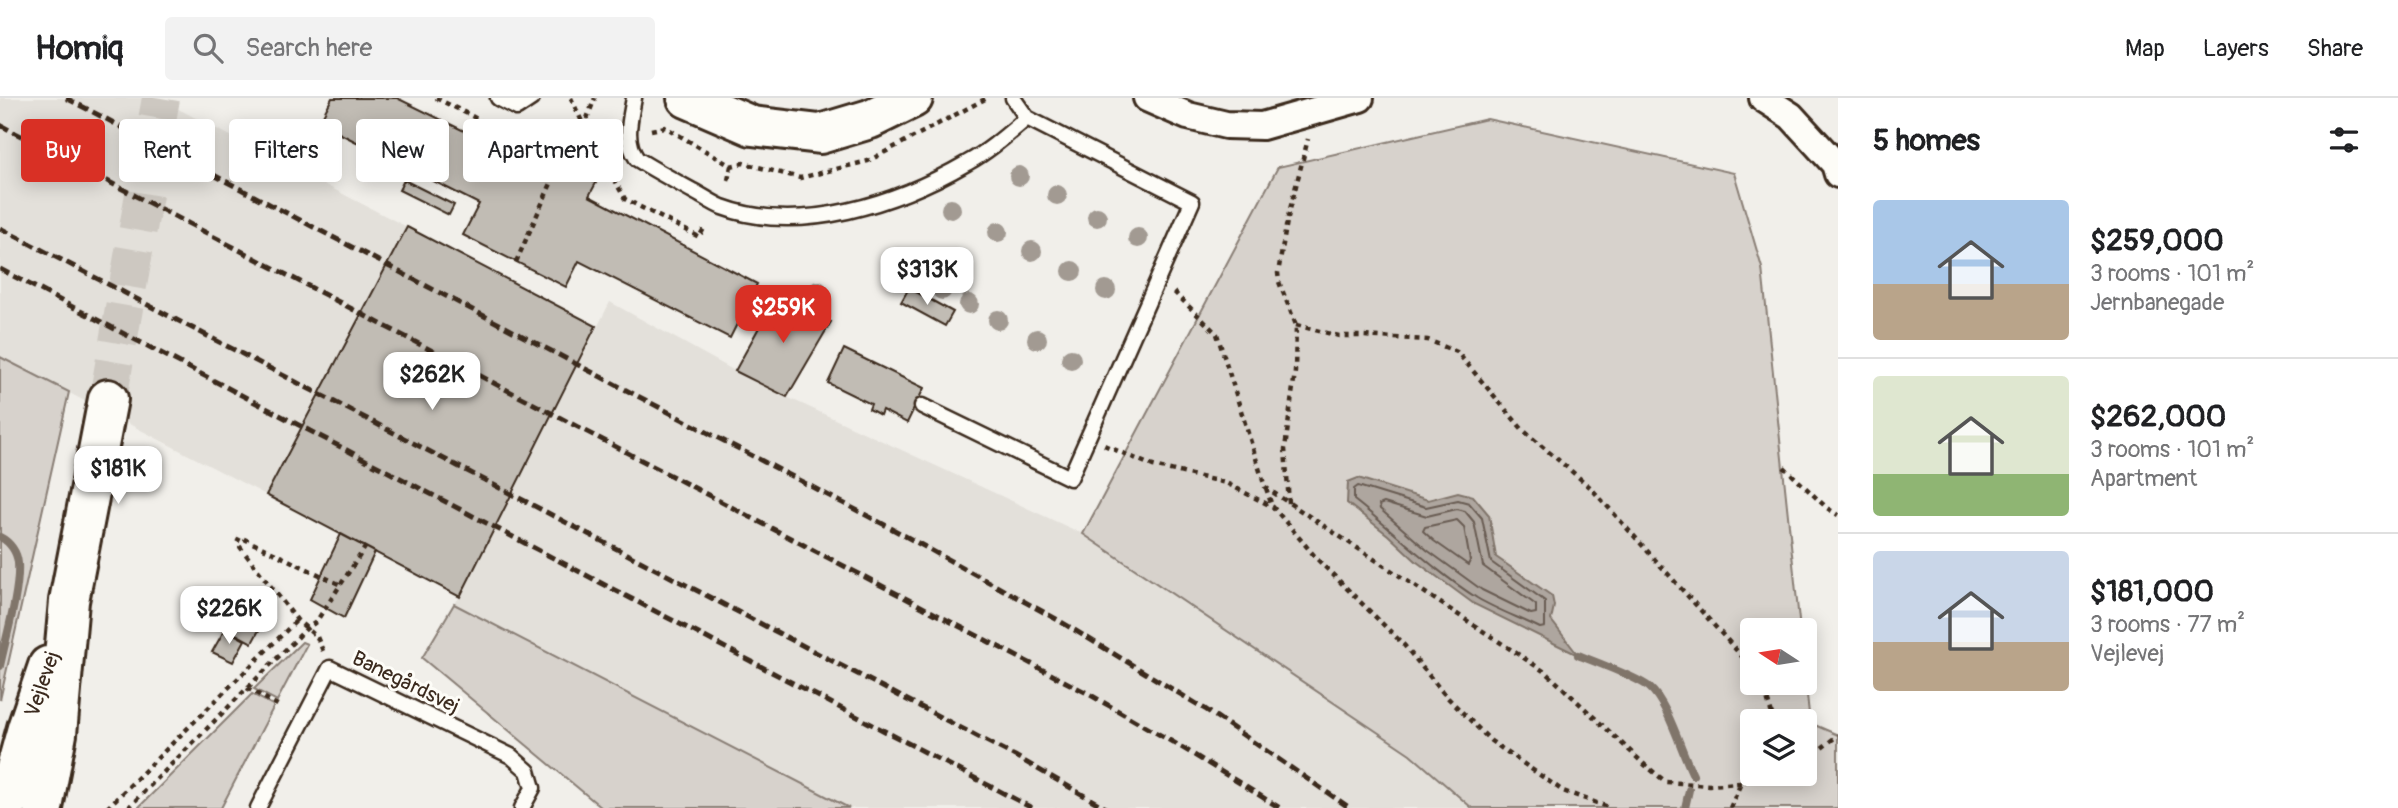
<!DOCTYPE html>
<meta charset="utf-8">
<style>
:root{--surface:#fff;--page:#f2f2f2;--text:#202124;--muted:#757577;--line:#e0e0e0;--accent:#d93025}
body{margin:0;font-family:Pangolin,sans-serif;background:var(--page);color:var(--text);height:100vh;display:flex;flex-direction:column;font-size:26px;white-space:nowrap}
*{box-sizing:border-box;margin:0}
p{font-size:23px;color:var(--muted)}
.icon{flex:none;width:38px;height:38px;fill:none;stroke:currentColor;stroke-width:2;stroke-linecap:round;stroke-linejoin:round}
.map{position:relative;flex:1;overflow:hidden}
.details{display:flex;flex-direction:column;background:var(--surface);width:560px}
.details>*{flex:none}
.banner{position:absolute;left:21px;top:21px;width:665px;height:63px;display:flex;gap:14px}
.needle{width:46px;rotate:282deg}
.fabs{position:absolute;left:1740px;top:520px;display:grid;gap:14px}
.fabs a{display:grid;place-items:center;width:77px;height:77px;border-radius:7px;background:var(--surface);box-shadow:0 4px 18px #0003;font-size:35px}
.price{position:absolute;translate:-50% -60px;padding:0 16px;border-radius:14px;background:#fff;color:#222;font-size:23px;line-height:46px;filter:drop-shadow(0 2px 4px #0008)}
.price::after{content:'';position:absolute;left:50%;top:42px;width:21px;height:16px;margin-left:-10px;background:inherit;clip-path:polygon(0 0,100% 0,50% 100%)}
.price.current{background:var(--accent);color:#fff}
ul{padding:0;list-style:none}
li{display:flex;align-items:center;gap:21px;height:175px;padding:0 35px}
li+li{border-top:2px solid var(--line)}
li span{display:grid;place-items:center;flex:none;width:196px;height:140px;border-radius:7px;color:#555}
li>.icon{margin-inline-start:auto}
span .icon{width:84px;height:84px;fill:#fffc;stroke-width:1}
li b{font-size:30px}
h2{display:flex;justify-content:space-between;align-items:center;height:84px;padding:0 35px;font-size:30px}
.tag{padding:0 24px;border-radius:7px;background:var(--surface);box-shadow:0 4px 18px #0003;font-size:24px;line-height:63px}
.tag.current{background:var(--accent);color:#fff}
header{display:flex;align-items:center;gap:42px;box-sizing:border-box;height:98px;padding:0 35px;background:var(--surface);border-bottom:2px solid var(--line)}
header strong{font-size:33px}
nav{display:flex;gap:38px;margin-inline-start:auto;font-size:24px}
.search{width:490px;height:63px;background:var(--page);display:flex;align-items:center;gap:18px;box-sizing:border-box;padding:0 24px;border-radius:7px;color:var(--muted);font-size:26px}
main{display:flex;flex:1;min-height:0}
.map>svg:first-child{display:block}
.built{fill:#e3e0da}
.green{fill:#d7d2cc;stroke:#897e75;stroke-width:2;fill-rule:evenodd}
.water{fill:#aea69f;stroke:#80746b;stroke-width:2}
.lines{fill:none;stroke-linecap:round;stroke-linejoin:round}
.shore{stroke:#695c52;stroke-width:2}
.stream{stroke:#80746b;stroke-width:8}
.building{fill:#c1bcb4;stroke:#3b2a1e;stroke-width:2}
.secondary-tunnel{stroke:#cdc8c1;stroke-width:38;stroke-dasharray:38 19;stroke-linecap:butt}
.lane-casing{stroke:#3b2a1e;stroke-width:19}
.street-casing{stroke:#3b2a1e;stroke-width:32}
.secondary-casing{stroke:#3b2a1e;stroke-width:44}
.path{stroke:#3b2a1e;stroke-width:4.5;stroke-dasharray:5 5;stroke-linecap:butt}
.lane{stroke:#fdfcf7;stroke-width:14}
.street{stroke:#fdfcf7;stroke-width:26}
.secondary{stroke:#fdfcf7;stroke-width:38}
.rail{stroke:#3b2a1e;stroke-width:5;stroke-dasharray:10 5;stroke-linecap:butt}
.tree{fill:#a29a92}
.labels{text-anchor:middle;stroke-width:6;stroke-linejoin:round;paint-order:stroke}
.street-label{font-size:21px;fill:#3b2a1e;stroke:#fdfcf7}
</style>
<header>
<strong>Homiq</strong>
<div class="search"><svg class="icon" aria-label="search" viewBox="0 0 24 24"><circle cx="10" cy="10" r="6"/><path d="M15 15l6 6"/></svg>Search here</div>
<nav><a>Map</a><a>Layers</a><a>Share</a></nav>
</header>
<main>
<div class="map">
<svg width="1838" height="710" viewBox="0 0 1838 710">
<rect width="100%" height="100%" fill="#f1efea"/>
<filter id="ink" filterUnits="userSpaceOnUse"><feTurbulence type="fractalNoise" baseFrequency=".0143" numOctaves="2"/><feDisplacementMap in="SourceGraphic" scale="14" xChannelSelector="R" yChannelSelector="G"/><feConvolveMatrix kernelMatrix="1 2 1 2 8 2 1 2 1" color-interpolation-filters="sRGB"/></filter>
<g filter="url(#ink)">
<path class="built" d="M0 0H157L407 129 266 397 0 259Z
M610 204 735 273 787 299 1083 436 1410 656 1472 710H849L454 506 460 499Z"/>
<path class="green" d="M1487 21 1734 75 1762 170 1800 532H1752V584H1804V569L1810 625 1838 637V710H1472L1410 656 1083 436 1278 69ZM1752 623H1804V676H1752Z
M0 259 69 294 0 602Z
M454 506 849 710H602L422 560Z
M302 544 307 546 277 603 254 591Z
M252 596 273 607V610L221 710H138Z"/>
<path class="water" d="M1358 380 1428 402 1458 394 1473 398 1489 417 1496 459 1552 498 1554 508 1551 522 1578 557 1474 506 1417 464 1388 437 1347 405 1348 384Z"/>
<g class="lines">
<path class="shore" d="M1358 388 1426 409 1458 402 1469 405 1482 420 1491 464 1545 503V529L1540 530C1520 520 1497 512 1477 500 1433 472 1395 434 1354 402V391Z
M1384 405 1427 418 1457 411 1465 413 1474 424 1483 468 1536 507V515L1531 516 1482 492 1427 452 1380 411 1379 407Z
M1457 422 1464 429 1470 463 1468 467 1434 443 1423 433 1425 429Z"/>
<path class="stream" d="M0 439C10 444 17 454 18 465 20 493 6 539 0 568
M1578 557C1595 564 1637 579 1649 589 1668 605 1681 653 1693 677
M1685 710 1689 692"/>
</g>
<path class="building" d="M332 0H397L515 58 521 47 539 56 544 47 587 69 582 78 596 85 589 98 757 186 730 240 579 163 566 189 463 137 479 106 319 25Z
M404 82 454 107 449 117 399 92Z
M407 129 596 228 460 499 266 397Z
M909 190 953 214 945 228 901 204Z
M778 195 831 224 787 299 735 273Z
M844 251 924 290 907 325 882 312 880 317 869 311 871 306 828 285Z
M341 436 375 454 344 520 310 501Z
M244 511 264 523 252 545 232 534Z
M225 531 245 542 233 564 212 554Z"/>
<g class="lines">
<path class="secondary-tunnel" d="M108 301 161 0"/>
<defs>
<path id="lane" d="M498 0 517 10 532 0
M634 0C630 22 624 42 637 61 656 73 675 83 693 93 703 98 712 105 722 109 800 138 898 105 967 65 989 53 1008 36 1027 20
M922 308 1070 380 1192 104 1027 20 1013 0
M258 710 330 570 511 658 528 673 533 690 522 710"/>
<path id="street" d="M1147 0 1188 18 1226 27 1262 28 1360 0
M1763 0 1791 18 1835 66 1838 76"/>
<path id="secondary" d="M687 0 752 28 820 36 870 21 913 0
M5 710 27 630 48 568
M43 710 57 636 69 503 108 301"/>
</defs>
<use href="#lane" class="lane-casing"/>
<use href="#street" class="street-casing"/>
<use href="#secondary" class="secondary-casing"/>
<path class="path" d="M436 0 560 63
M571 0 584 28 610 29
M585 28 625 101 699 139 705 129
M651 32 665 29 731 68 743 65 800 80 868 63 987 0
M568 53 606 68
M728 82 731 68
M516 164 561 63 584 28 595 0
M1174 194 1217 236 1265 389 1548 576 1645 667 1666 684 1709 687 1741 685
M1296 227 1339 238H1363L1428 242 1457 254 1523 332 1590 389 1747 564 1752 572
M1104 347 1153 368 1226 385 1273 409 1318 462 1404 547 1445 597 1491 643 1563 693 1611 710
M1784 369 1827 410 1838 417
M1266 390 1272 408
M1289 405 1285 351 1295 274 1296 227 1279 184 1278 175 1287 123 1308 41
M323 553 317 539 297 522 237 445 240 439 341 487
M1759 584 1766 597 1774 623
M247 590 281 609
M1804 658 1818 653 1838 637
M107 710 297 522
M128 710 306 531 316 524 366 448
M1730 710 1741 685 1763 676"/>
<use href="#lane" class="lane"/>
<use href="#street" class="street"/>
<use href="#secondary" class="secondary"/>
<path class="rail" d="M66 0 887 428 1058 522 1205 611 1350 710
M0 27 1087 595 1183 650 1280 710
M0 130 1015 658 1106 710
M0 171 1032 710"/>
</g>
<g class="tree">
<circle cx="1019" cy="78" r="10"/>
<circle cx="1057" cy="97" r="10"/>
<circle cx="951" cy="111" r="10"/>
<circle cx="1097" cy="119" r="10"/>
<circle cx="998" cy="134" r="10"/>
<circle cx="1138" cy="140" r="10"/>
<circle cx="1032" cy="153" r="10"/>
<circle cx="1072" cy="173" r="10"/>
<circle cx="896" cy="180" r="10"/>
<circle cx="942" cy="192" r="10"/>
<circle cx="1106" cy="192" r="10"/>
<circle cx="818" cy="193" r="10"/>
<circle cx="969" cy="206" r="10"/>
<circle cx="998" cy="222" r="10"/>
<circle cx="1037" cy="241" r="10"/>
<circle cx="1071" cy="261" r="10"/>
</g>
</g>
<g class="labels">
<g class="street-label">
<text transform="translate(406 584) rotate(26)" y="7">Banegårdsvej</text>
<text transform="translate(42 586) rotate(-71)" y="7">Vejlevej</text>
</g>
</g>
</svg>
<div class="fabs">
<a><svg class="needle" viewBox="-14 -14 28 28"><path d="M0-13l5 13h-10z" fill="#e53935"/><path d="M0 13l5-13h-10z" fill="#757577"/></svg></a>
<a><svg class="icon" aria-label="layers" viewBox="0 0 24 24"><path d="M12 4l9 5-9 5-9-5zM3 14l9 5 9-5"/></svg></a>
</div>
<b class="price" style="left:927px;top:209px">$313K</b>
<b class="price current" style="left:783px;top:247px">$259K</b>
<b class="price" style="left:432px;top:314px">$262K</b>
<b class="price" style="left:118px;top:408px">$181K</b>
<b class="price" style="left:229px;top:548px">$226K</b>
<div class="banner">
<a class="tag current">Buy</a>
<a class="tag">Rent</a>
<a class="tag">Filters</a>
<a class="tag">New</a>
<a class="tag">Apartment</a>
</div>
</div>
<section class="details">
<h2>5 homes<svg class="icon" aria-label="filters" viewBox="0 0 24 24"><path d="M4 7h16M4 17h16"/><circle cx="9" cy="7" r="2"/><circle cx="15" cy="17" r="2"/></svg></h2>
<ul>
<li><span style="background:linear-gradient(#a9c7e8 60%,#b9a48a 0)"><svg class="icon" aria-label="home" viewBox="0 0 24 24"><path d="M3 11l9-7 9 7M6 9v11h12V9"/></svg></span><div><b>$259,000</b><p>3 rooms · 101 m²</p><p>Jernbanegade</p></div></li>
<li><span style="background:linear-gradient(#dfe7d0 70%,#8fb573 0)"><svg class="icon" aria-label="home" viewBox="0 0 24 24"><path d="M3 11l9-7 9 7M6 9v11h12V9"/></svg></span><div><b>$262,000</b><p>3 rooms · 101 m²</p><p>Apartment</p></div></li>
<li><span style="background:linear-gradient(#c9d6e8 65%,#b9a48a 0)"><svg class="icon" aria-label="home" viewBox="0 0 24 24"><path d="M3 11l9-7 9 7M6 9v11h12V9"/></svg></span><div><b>$181,000</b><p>3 rooms · 77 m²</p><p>Vejlevej</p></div></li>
</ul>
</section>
</main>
